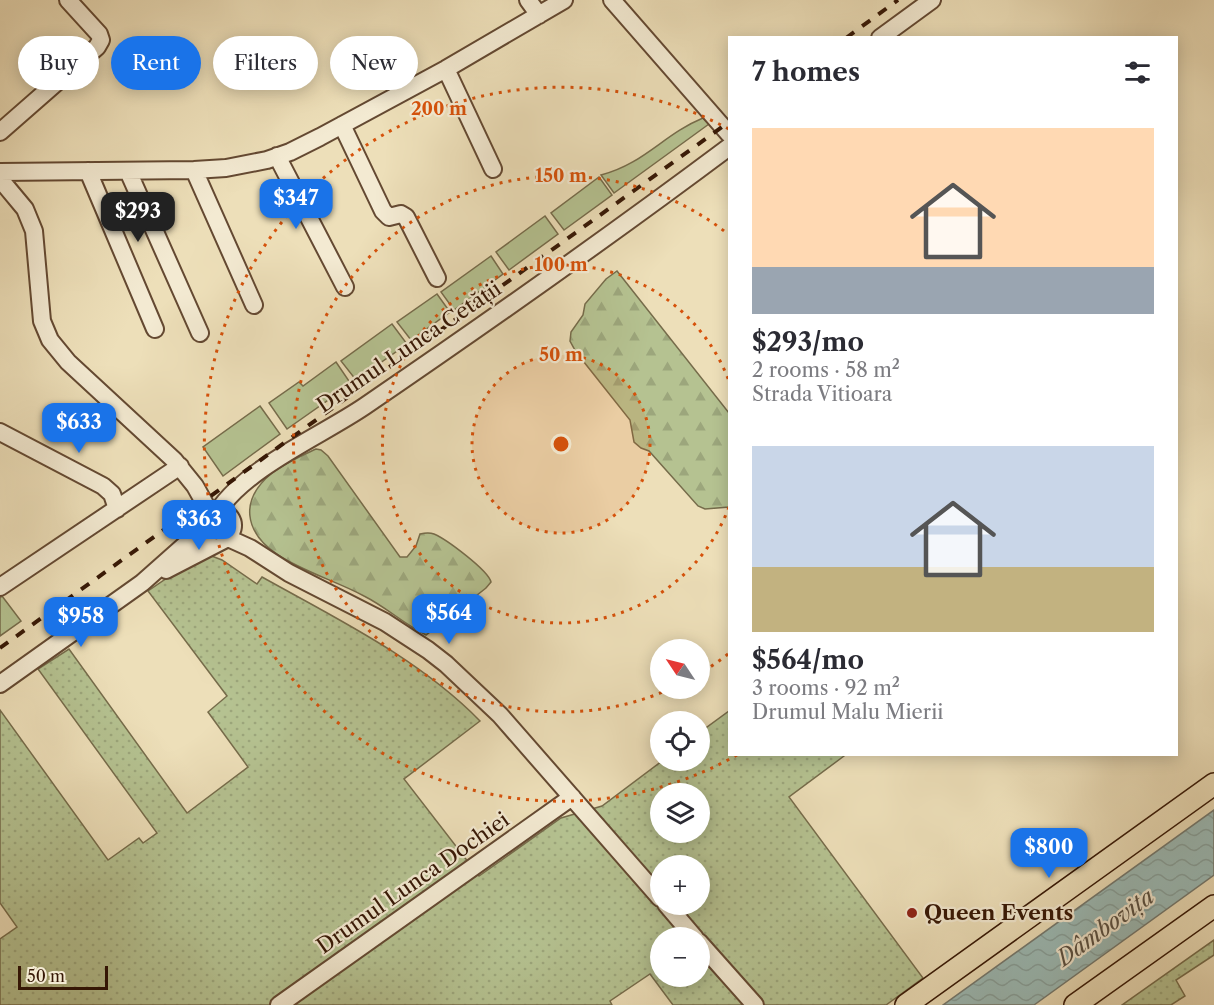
<!DOCTYPE html>
<meta charset="utf-8">
<style>
:root{--surface:#fff;--page:#f2f2f3;--text:#2b2b33;--muted:#7c7c81;--accent:#1a73e8}
body{margin:0;font-family:"Libre Caslon Text",serif;background:var(--page);color:var(--text);height:100vh;display:flex;flex-direction:column;font-size:22px;white-space:nowrap}
*{box-sizing:border-box;margin:0}
p{font-size:20px;color:var(--muted)}
.icon{flex:none;width:33px;height:33px;fill:none;stroke:currentColor;stroke-width:2;stroke-linecap:round;stroke-linejoin:round}
.map{position:relative;flex:1;overflow:hidden}
.sheet{position:absolute;left:728px;top:36px;width:450px;height:720px;display:flex;flex-direction:column;background:var(--surface);border-radius:0px;box-shadow:0 3px 15px #0003}
.sheet>*{flex:none}
.top-card{position:absolute;left:18px;top:36px;width:570px;height:54px;display:flex;gap:12px}
.needle{width:39px;rotate:305deg}
.controls{position:absolute;left:650px;top:639px;display:grid;gap:12px}
.controls a{display:grid;place-items:center;width:60px;height:60px;border-radius:50%;background:var(--surface);box-shadow:0 3px 15px #0003;font-size:30px}
.scale{position:absolute;left:18px;bottom:15px;width:90px;box-sizing:border-box;padding-left:6px;border:3px solid #361705;border-top:0;font-size:16px;line-height:21px;white-space:nowrap;color:#361705;-webkit-text-stroke:4px #f3ead2;paint-order:stroke}
.price{position:absolute;translate:-50% -51px;padding:0 14px;border-radius:12px;background:var(--accent);color:#fff;font-size:20px;line-height:39px;filter:drop-shadow(0 2px 3px #0008)}
.price::after{content:'';position:absolute;left:50%;top:36px;width:18px;height:14px;margin-left:-9px;background:inherit;clip-path:polygon(0 0,100% 0,50% 100%)}
.price.active{background:#222;color:#fff}
ul{padding:0;list-style:none}
li{display:grid;align-content:center;gap:12px;height:318px;padding:0 24px}
li span{display:grid;place-items:center;height:186px;border-radius:0px;color:#555}
li>.icon{margin-inline-start:auto}
span .icon{width:108px;height:108px;fill:#fffc;stroke-width:1}
li b{font-size:26px}
h2{display:flex;justify-content:space-between;align-items:center;height:72px;padding:0 24px;font-size:26px}
.tag{padding:0 21px;border-radius:27px;background:var(--surface);box-shadow:0 3px 15px #0003;font-size:21px;line-height:54px}
.tag.active{background:var(--accent);color:#fff}
.map>svg:first-child{display:block}
.grass{fill:url(#grass-dots);stroke:#766c4b;stroke-width:1.5;fill-rule:evenodd}
.forest{fill:url(#forest-firs);stroke:#766c4b;stroke-width:1.5}
.park{fill:#b5c291;stroke:#766c4b;stroke-width:1.5}
.water{fill:url(#water-waves);stroke:#737970;stroke-width:1.5}
.lines{fill:none;stroke-linecap:round;stroke-linejoin:round}
.minor-casing{stroke:#644932;stroke-width:20}
.major-casing{stroke:#361705;stroke-width:24}
.minor{stroke:#f3ead2;stroke-width:16}
.major{stroke:#eddfb9;stroke-width:21}
.rail{stroke:#361705;stroke-width:4;stroke-dasharray:10 10;stroke-linecap:butt}
.ring{fill:none;stroke:#d6520b;stroke-width:3;stroke-dasharray:3 6}
.poi-dot{fill:#8f2418;stroke:#f3ead2;stroke-width:2}
.labels{text-anchor:middle;stroke-width:4.5;stroke-linejoin:round;paint-order:stroke}
.street-label{font-size:21px;fill:#361705;stroke:#f3ead2}
.poi-label{font-size:21px;font-weight:bold;fill:#361705;stroke:#f3ead2;text-anchor:start}
.water-label{font-size:22px;font-style:italic;fill:#595043;stroke:#f3ead2}
.centre{fill:#d6520b;stroke:#f3ead2;stroke-width:3}
.ring-label{font-size:18px;text-anchor:middle;font-weight:bold;fill:#d6520b;stroke:#f3ead2;stroke-width:4.5;stroke-linejoin:round;paint-order:stroke}
</style>
<div class="map">
<svg width="1214" height="1005" viewBox="0 0 1214 1005">
<defs>
<pattern id="grass-dots" width="8" height="8" patternUnits="userSpaceOnUse" patternTransform="scale(1.5)"><rect width="8" height="8" fill="#b5c291"/><path d="M2 2h.1M6 6h.1" fill="none" stroke="#9ca67c" stroke-width="1.8" stroke-linecap="round"/></pattern>
<pattern id="forest-firs" width="22" height="20" patternUnits="userSpaceOnUse" patternTransform="scale(1.5)"><rect width="22" height="20" fill="#b5c291"/><path d="M5 1l3.5 6h-7zM16 11l3.5 6h-7z" fill="#9ca67c"/></pattern>
<pattern id="water-waves" width="16" height="10" patternUnits="userSpaceOnUse" patternTransform="scale(1.5)"><rect width="16" height="10" fill="#9bbbb7"/><path d="M0 5q4-4 8 0t8 0" fill="none" stroke="#86a09c"/></pattern>
</defs>
<rect width="100%" height="100%" fill="#eddfb9"/>
<filter id="stains"><feTurbulence type="fractalNoise" baseFrequency=".00333" numOctaves="4"/><feColorMatrix values="0 0 0 0 .2 0 0 0 0 .09 0 0 0 0 .02 0 0 0 .5 -.17"/></filter>
<radialGradient id="worn" r=".72"><stop offset=".6" stop-color="#630" stop-opacity="0"/><stop offset="1" stop-color="#630" stop-opacity=".3"/></radialGradient>
<path class="grass" d="M209 555 222 560 257 584 262 577C339 620 418 658 480 721L404 779 479 876 561 818 602 806 662 761 699 760V733L729 711V754L843 755 844 756 789 797 923 978 886 1005H673L650 974 610 1001 612 1005H0V939L17 927 0 903V710L108 860 139 838 143 843 157 833 38 669 69 649 187 813 248 767 208 712 227 696 148 591 176 572ZM660 794H699V832H660ZM660 866H699V904H660ZM660 938H699V976H660Z
M1214 940V955L1176 980 1185 996 1171 1005H1122Z"/>
<path class="forest" d="M617 271 729 413V507L705 509 698 506 649 451 641 448 634 442 630 420 576 352 570 341 571 332 583 315 585 304 606 279Z
M316 449 321 450 328 456 400 557H407L416 546 420 534C424 533 429 532 434 534 446 539 488 570 491 582L486 588 426 635C404 624 386 607 364 596 336 581 304 572 278 555 244 532 239 500 272 473 285 463 301 456 316 449Z"/>
<path class="park" d="M703 118 709 124 614 193 601 175C644 164 664 134 703 118Z
M599 177 612 195 564 230 551 213Z
M545 216 558 234 509 270 496 252Z
M491 256 503 274 454 310 441 292Z
M437 294 450 312 411 340 397 322Z
M392 324 407 344 356 380 341 361Z
M336 362 351 384 287 429 269 403 299 382 303 386Z
M260 406 280 434 223 476 203 447Z
M2 596 21 621 0 636V598Z"/>
<path class="water" d="M1214 810V875L1034 1005H943Z"/>
<g class="lines">
<defs>
<path id="minor" d="M528 0 539 15
M612 0 729 134
M880 38 932 0
M446 69 493 169
M342 125 383 211 389 217 401 214 406 217 437 278
M0 132 97 47 101 40 99 34 68 0
M277 156 345 287
M194 170 254 305
M88 171 155 329
M128 171 200 333
M0 172 194 170 226 168 267 160 290 152 320 137 446 69 564 0
M0 179 25 209 34 231 42 321 50 340 68 362 174 460 195 486 210 513
M0 432 103 486 112 494 117 509
M218 511C247 467 321 436 365 406 488 322 610 236 729 147
M228 538 250 548 289 573 385 622 428 650 446 664 500 715 660 898
M166 570 224 540C244 527 227 502 208 516L204 528 208 536 220 541
M0 587 180 466
M0 684 142 583 204 528
M666 904 695 938
M699 942 755 1005
M279 1005 572 797"/>
<path id="major" d="M906 1005 1214 784
M1075 1005 1214 906"/>
</defs>
<use href="#minor" class="minor-casing"/>
<use href="#major" class="major-casing"/>
<use href="#minor" class="minor"/>
<use href="#major" class="major"/>
<path class="rail" d="M846 38 898 0
M0 648 729 122"/>
</g>
<circle cx="561" cy="444" r="89" fill="#d6520b" fill-opacity=".12"/>
<g class="ring">
<circle cx="561" cy="444" r="89"/>
<path d="M729 507A179 179 0 1 1 729 381"/>
<path d="M728 654A268 268 0 0 1 699 674M670 689A268 268 0 1 1 728 234"/>
<path d="M737 755A357 357 0 1 1 729 129"/>
</g>
<circle class="poi-dot" cx="912" cy="913" r="6"/>
<g class="labels">
<g class="street-label">
<text transform="translate(409 347) rotate(-34)" y="7">Drumul Lunca Cetății</text>
<text transform="translate(413 883) rotate(-35)" y="7">Drumul Lunca Dochiei</text>
</g>
<g class="poi-label">
<text x="924" y="920">Queen Events</text>
</g>
<g class="water-label">
<text transform="translate(1105 927) rotate(-36)" y="8">Dâmbovița</text>
</g>
</g>
<circle cx="561" cy="444" r="9" class="centre"/>
<g class="ring-label">
<text x="439" y="115">200 m</text>
<text x="561" y="182">150 m</text>
<text x="561" y="271">100 m</text>
<text x="561" y="361">50 m</text>
</g>
<rect width="100%" height="100%" filter="url(#stains)"/>
<rect width="100%" height="100%" fill="url(#worn)"/>
</svg>
<div class="controls">
<a><svg class="needle" viewBox="-14 -14 28 28"><path d="M0-13l5 13h-10z" fill="#e53935"/><path d="M0 13l5-13h-10z" fill="#7c7c81"/></svg></a>
<a><svg class="icon" aria-label="locate" viewBox="0 0 24 24"><circle cx="12" cy="12" r="6"/><path d="M12 2v4M12 18v4M2 12h4M18 12h4"/></svg></a>
<a><svg class="icon" aria-label="layers" viewBox="0 0 24 24"><path d="M12 4l9 5-9 5-9-5zM3 14l9 5 9-5"/></svg></a>
<a>+</a>
<a>−</a>
</div>
<div class="scale">50 m</div>
<b class="price" style="left:296px;top:230px">$347</b>
<b class="price active" style="left:138px;top:243px">$293</b>
<b class="price" style="left:79px;top:454px">$633</b>
<b class="price" style="left:199px;top:551px">$363</b>
<b class="price" style="left:449px;top:645px">$564</b>
<b class="price" style="left:81px;top:648px">$958</b>
<b class="price" style="left:1049px;top:879px">$800</b>
<div class="top-card">
<a class="tag">Buy</a>
<a class="tag active">Rent</a>
<a class="tag">Filters</a>
<a class="tag">New</a>
</div>
<section class="sheet">
<h2>7 homes<svg class="icon" aria-label="filters" viewBox="0 0 24 24"><path d="M4 7h16M4 17h16"/><circle cx="9" cy="7" r="2"/><circle cx="15" cy="17" r="2"/></svg></h2>
<ul>
<li><span style="background:linear-gradient(#ffd9b3 75%,#9aa5b1 0)"><svg class="icon" aria-label="home" viewBox="0 0 24 24"><path d="M3 11l9-7 9 7M6 9v11h12V9"/></svg></span><div><b>$293/mo</b><p>2 rooms · 58 m²</p><p>Strada Vitioara</p></div></li>
<li><span style="background:linear-gradient(#c9d6e8 65%,#c2b280 0)"><svg class="icon" aria-label="home" viewBox="0 0 24 24"><path d="M3 11l9-7 9 7M6 9v11h12V9"/></svg></span><div><b>$564/mo</b><p>3 rooms · 92 m²</p><p>Drumul Malu Mierii</p></div></li>
</ul>
</section>
</div>
